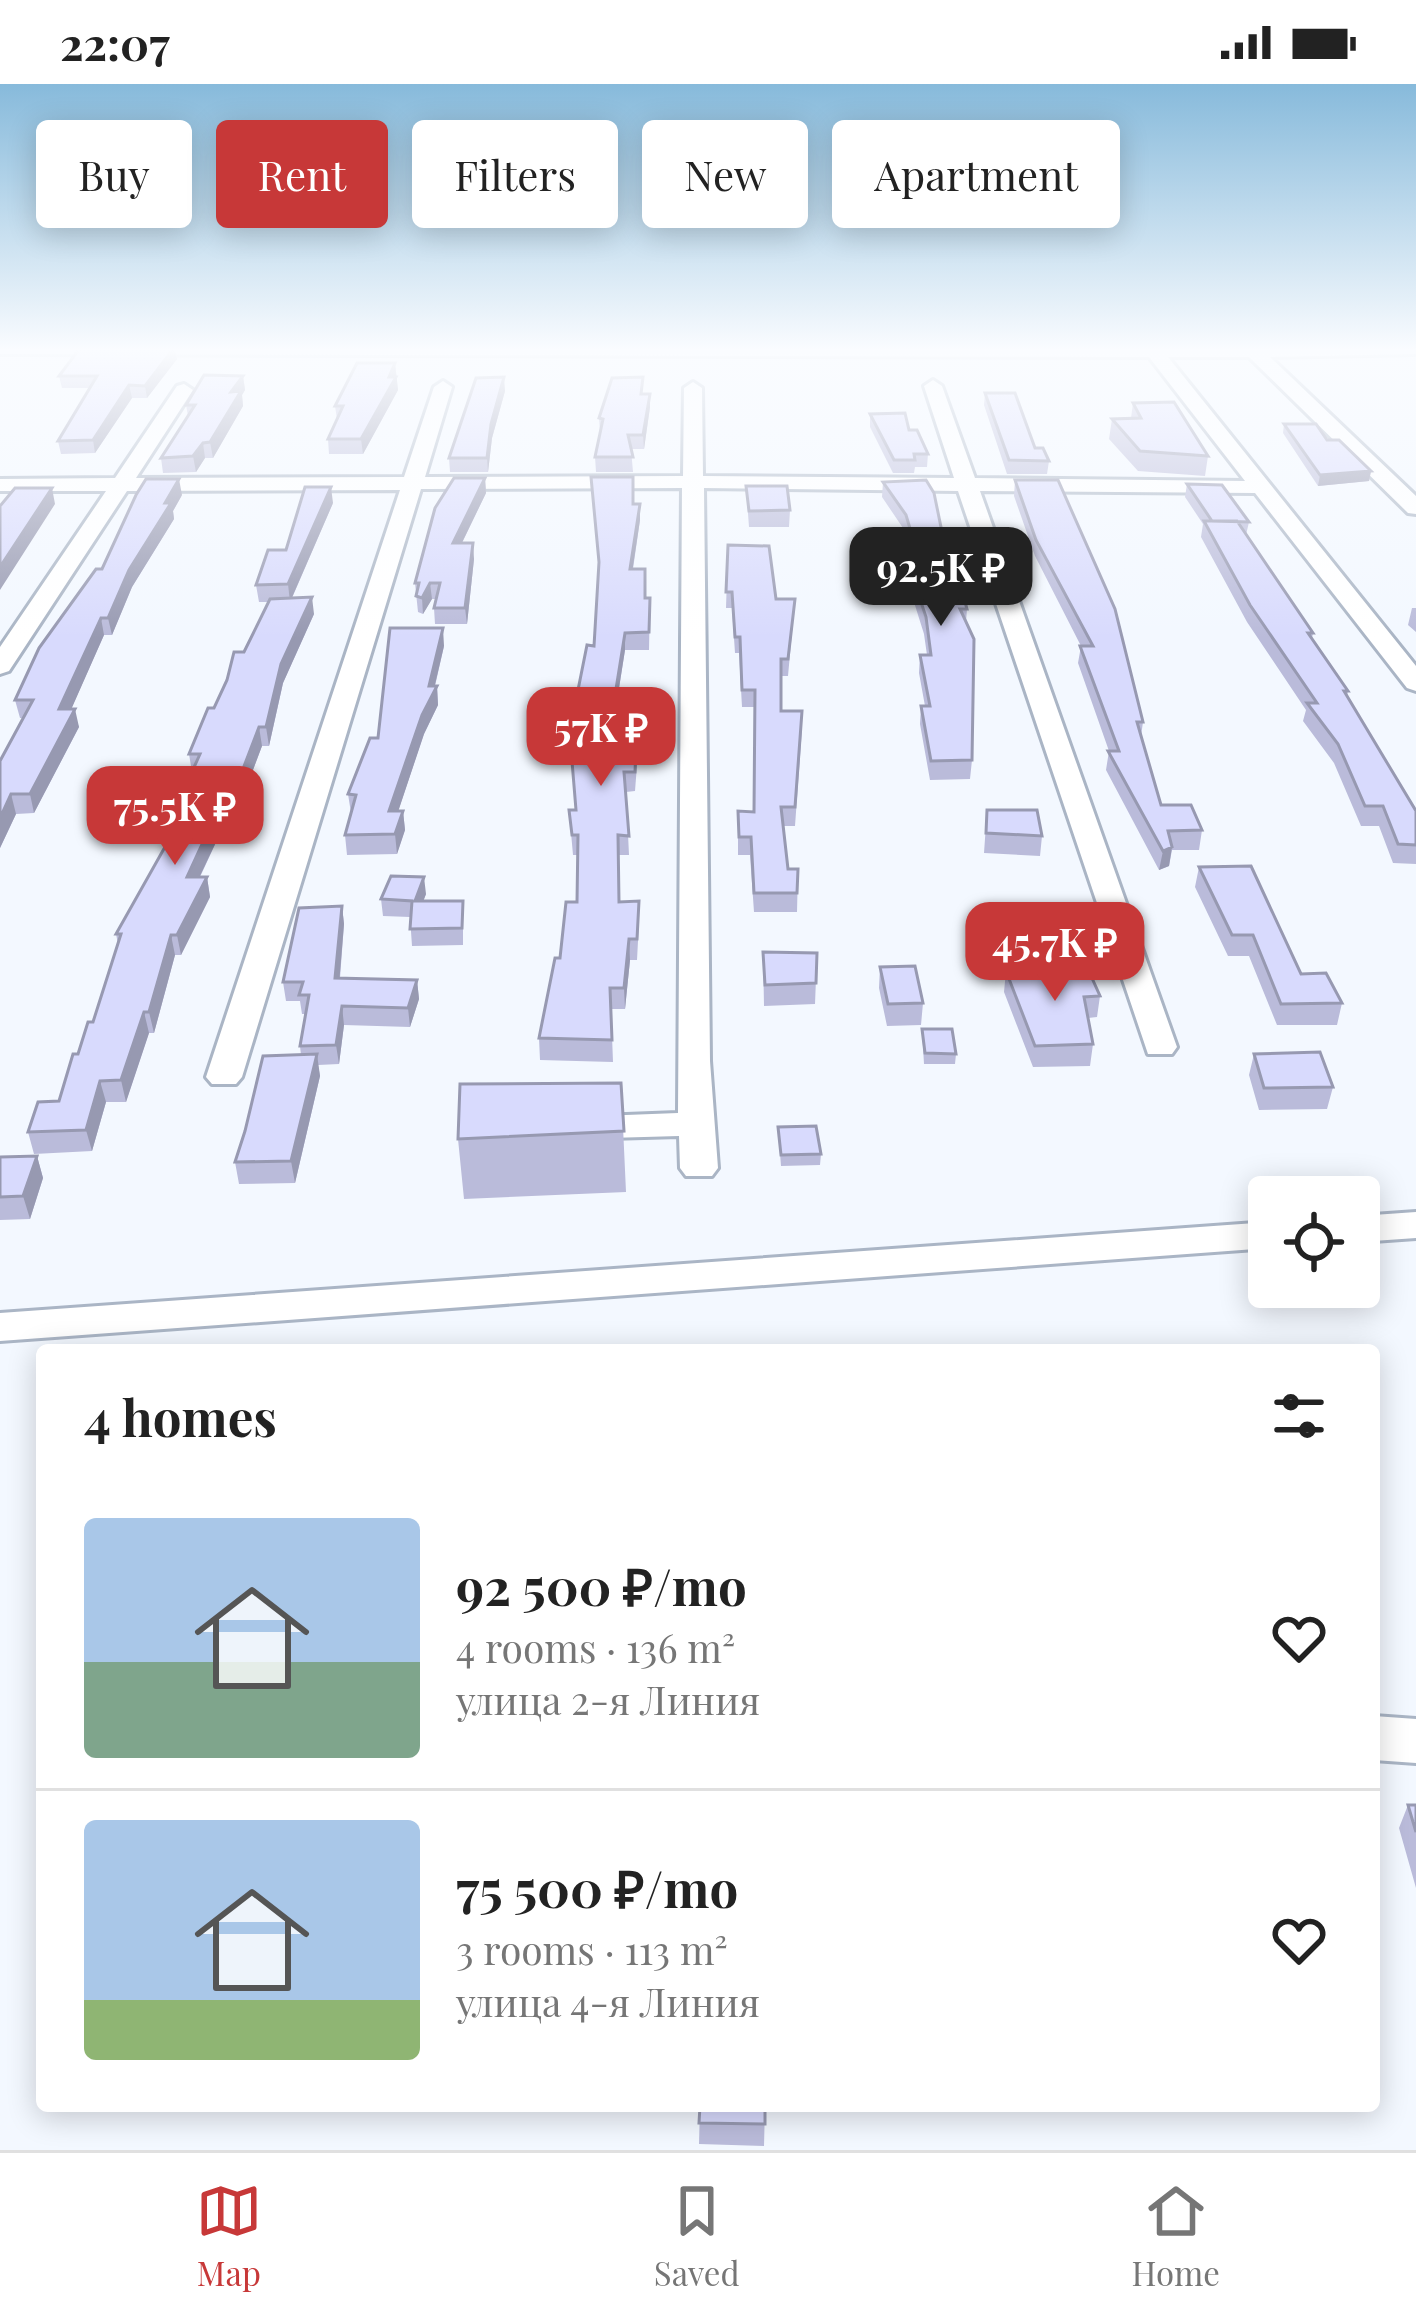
<!DOCTYPE html>
<meta charset="utf-8">
<style>
:root{--surface:#fff;--page:#f2f2f2;--text:#222;--muted:#767676;--line:#e0e0e0;--accent:#c73838}
body{margin:0;font-family:"Playfair Display",serif;background:var(--page);color:var(--text);height:100vh;display:flex;flex-direction:column;font-size:45px;white-space:nowrap}
*{box-sizing:border-box;margin:0}
p{font-size:39px;color:var(--muted)}
.icon{flex:none;width:66px;height:66px;fill:none;stroke:currentColor;stroke-width:2;stroke-linecap:round;stroke-linejoin:round}
.map{position:relative;flex:1;overflow:hidden}
.panel{position:absolute;left:36px;top:1260px;width:1344px;height:768px;display:flex;flex-direction:column;background:var(--surface);border-radius:12px;box-shadow:0 6px 30px #0003}
.panel>*{flex:none}
.top-card{position:absolute;left:36px;top:36px;width:1344px;height:108px;display:flex;gap:24px}
.tools{position:absolute;left:1248px;top:1092px;display:grid;gap:24px}
.tools a{display:grid;place-items:center;width:132px;height:132px;border-radius:12px;background:var(--surface);box-shadow:0 6px 30px #0003;font-size:60px}
.price{position:absolute;translate:-50% -102px;padding:0 27px;border-radius:24px;background:var(--accent);color:#fff;font-size:39px;line-height:78px;filter:drop-shadow(0 3px 6px #0008)}
.price::after{content:'';position:absolute;left:50%;top:72px;width:36px;height:27px;margin-left:-18px;background:inherit;clip-path:polygon(0 0,100% 0,50% 100%)}
.price.selected{background:#222;color:#fff}
ul{padding:0;list-style:none}
li{display:flex;align-items:center;gap:36px;height:300px;padding:0 48px}
li+li{border-top:3px solid var(--line)}
li span{display:grid;place-items:center;flex:none;width:336px;height:240px;border-radius:12px;color:#555}
li>.icon{margin-inline-start:auto}
span .icon{width:144px;height:144px;fill:#fffc;stroke-width:1}
li b{font-size:51px}
h2{display:flex;justify-content:space-between;align-items:center;height:144px;padding:0 48px;font-size:51px}
.pill{padding:0 42px;border-radius:12px;background:var(--surface);box-shadow:0 6px 30px #0003;font-size:42px;line-height:108px}
.pill.selected{background:var(--accent);color:#fff}
.status{display:flex;justify-content:space-between;align-items:center;height:84px;padding:0 60px;background:var(--surface);direction:ltr}
.status svg{height:33px;fill:currentColor}
.tab-bar{display:flex;justify-content:space-around;align-items:center;height:168px;border-top:3px solid var(--line);background:var(--surface);font-size:33px;color:var(--muted)}
.tab-bar a{display:grid;justify-items:center;gap:6px}
.tab-bar .selected{color:var(--accent)}
.map>svg:first-child{display:block}
.lines{fill:none;stroke-linecap:round;stroke-linejoin:round}
.street-casing{stroke:#aab5c5;stroke-width:6}
.street{fill:#fff;fill-rule:evenodd}
.wall{fill:#babbda}
.shaded-wall{fill:#9799b1}
.building{fill:#d8dafd;stroke:#9799b1;stroke-width:3}
</style>
<div class="status"><b>22:07</b><svg viewBox="0 0 49 12"><path d="M0 12V9h3v3zM5 12V6h3v6zM10 12V3h3v9zM15 12V0h3v12zM26 1h20v11H26zM47 4h2v5h-2z"/></svg></div>
<div class="map">
<svg width="1416" height="2066" viewBox="0 0 1416 2066">
<rect width="100%" height="100%" fill="#f3f8ff"/>
<g class="lines">
<defs>
<path id="street" d="M0 264H1416V270L1270 273 1416 412V430L1408 429 1249 273H1168L1416 582V607L1407 604 1255 409 980 407 1177 963 1172 970H1148L958 407 704 404 710 977 718 1084 712 1092H686L680 1084 679 1052 574 1055 561 1052 556 1044 561 1036 574 1033 678 1029 682 404 421 405 242 993 236 1000H212L206 993 400 406 127 407 9 587 0 590V563L106 407H0V395L115 394 177 302 184 300 193 306 136 394 404 393 434 303 443 297 452 303 425 393 683 392 684 304 693 298 702 304 703 392 954 394 924 302 933 296 942 302 975 394 1245 397 1149 273 0 270Z
M1416 1128V1154L1359 1158V1132Z
M1269 1138V1164L0 1257V1229Z
M1374 1632 1416 1635V1679L1374 1676Z"/>
</defs>
<use href="#street" class="street-casing"/>
<use href="#street" class="street"/>
</g>
<path class="wall" d="M80 264H175L177 275 147 314H132L95 369 61 370 58 357 89 304H62L59 292Z
M395 279 398 306 363 370H329L328 355 337 335 335 322Z
M243 292 245 306 242 311 243 322 213 374H205L196 388 163 389 161 374 188 332 186 321Z
M505 307 492 354 488 388H450L449 374Z
M985 309 1049 377 1047 390H1007L984 321Z
M643 310 650 323 644 365H631L633 388H596L595 373 600 348 599 334Z
M1133 319 1208 372 1205 392 1138 387 1109 355 1112 335 1131 334Z
M870 330 909 346 928 370 927 383H915L914 389H893L870 343Z
M1284 340 1371 387 1369 397 1318 402 1283 349Z
M485 394 486 409 462 459 474 475 467 540H435L434 524 436 515H432L423 530 418 528 415 499Z
M1015 396 1143 638 1141 652 1161 721 1202 746 1199 766H1172L1169 782 1159 786 1106 686 1109 667 1078 579 1081 562 1035 472 1014 412Z
M883 398 949 482 967 525 966 538 972 676 970 695 930 696 920 640 921 622H925L919 589 920 571H927L924 550 908 499 909 482H915L905 447 882 413Z
M1187 400 1249 438 1246 451 1313 549 1312 554 1348 607 1347 612 1416 727V780L1393 779 1379 742H1361L1334 679 1303 637 1306 626 1247 538 1201 453 1203 440 1185 413Z
M746 402 790 426 789 443H749Z
M182 411 173 427 174 435 132 503 112 551H104L71 625 79 643 34 729 16 730 0 764V677L23 634H20L15 616 102 485Z
M333 419 292 514 314 530 283 599 269 662H262L233 739H225L200 793H207L210 813 181 871H175L154 949H149L126 1018H106L92 1067 34 1070 28 1048 59 1017 93 938 118 860 116 850 164 764 162 754 192 688 189 670 269 518H259L256 501 286 466Z
M633 420H640V436L633 485 646 514H650L649 566H625L615 630 629 649 625 662 637 681 635 707 626 708 629 771H619V818L639 838 637 876H630L625 925H611L613 978 540 976 539 954 560 874 577 818 578 771H573L569 726H576L584 630 578 629 577 611 594 562Z
M728 461 776 515H795L788 592H781V627L802 645 795 742H783L788 785H798L797 828H754L750 771H738V745L754 728 755 623H742L739 569H735L732 524H726Z
M1412 524H1416V548L1408 541Z
M444 562 435 602H437L438 621 424 650 398 727H403L405 746 397 770 347 771 345 751 351 729 348 710 378 654Z
M987 726 1042 752 1040 772 984 769Z
M1199 783 1301 890 1342 919 1337 941H1277L1249 872H1228L1195 803Z
M426 810 423 817H463V861L412 862 410 833 383 832 381 815Z
M342 822 344 840 340 894 417 896 419 915 410 943 344 941 339 980 318 981 320 992 295 1099 239 1100 235 1078 301 971 300 962 306 930H302L300 917H286L283 898Z
M763 868 817 869 815 920 764 922Z
M880 883 923 919 921 941 887 942 879 904Z
M1006 887 1100 912 1097 933 1088 934 1093 960 1090 982 1033 983 1004 908Z
M922 945 956 970 955 980H924Z
M1254 970 1333 1003 1327 1025 1259 1026 1249 991Z
M621 999 626 1108 464 1115 458 1055Z
M778 1043 821 1070 820 1081 781 1082Z
M37 1072 43 1094 30 1135 0 1136V1073Z
M1408 1721H1416V1804L1399 1744Z
M700 2022H765L764 2062 699 2060Z"/>
<path class="shaded-wall" d="M174 264 177 275 147 314 145 302Z
M395 279 398 306 363 370 361 355Z
M243 292 245 306 242 311 243 322 213 374 210 358 231 308Z
M504 293 505 307 492 354 488 388 487 374 491 340Z
M129 301 132 314 95 369 93 356Z
M650 310V323L644 365 643 351Z
M203 359 205 374 196 388 193 372Z
M1371 387 1369 397 1318 402 1320 391Z
M485 394 486 409 454 475 453 459Z
M179 395 182 411 173 427 174 435 132 503 112 551 108 534 129 486Z
M331 403 333 419 290 518 288 500Z
M52 404 55 420 0 506V483Z
M640 420V436L630 502V485Z
M473 459 474 475 467 540 465 524Z
M430 499 432 515 423 530 422 514Z
M312 513 314 530 283 599 269 662 266 643 281 580Z
M101 534 104 551 63 644 59 625Z
M443 544 444 562 433 609 437 602 438 621 424 650 392 746 389 727 429 602Z
M625 549V566L612 648V630Z
M75 625 79 643 34 729 30 710Z
M628 630 629 649 619 682 618 663Z
M259 643 262 662 233 739 230 719Z
M11 710 16 730 0 764V734Z
M221 719 225 739 190 813 187 793Z
M403 727 405 746 397 770 395 750Z
M1172 763 1169 782 1159 786 1163 767Z
M207 793 210 813 181 871 177 851Z
M424 793 426 810 417 834 415 817Z
M342 822 344 840 338 913 335 894Z
M171 851 175 871 154 949 149 928Z
M629 855 630 876 625 925 624 904Z
M417 896 419 915 410 943 408 924Z
M342 922 344 941 339 980 336 961Z
M144 928 149 949 126 1018 121 996Z
M317 970 320 992 295 1099 291 1077Z
M100 997 106 1018 92 1067 86 1046Z
M37 1072 43 1094 30 1135 23 1112Z"/>
<path class="building" d="M80 264H174L145 302 129 301 93 356 58 357 97 292H59Z
M357 279H395L389 293H396L361 355H328L343 322H335Z
M204 291 243 292 231 308 241 307 210 358 203 359 193 372 161 374 195 321H186Z
M504 293 491 340 487 374H449L476 294Z
M643 293 641 310H650L643 351H628L633 373H595L603 335 599 334 612 294Z
M985 309H1015L1035 364H1043L1049 377 1009 376Z
M1174 318 1208 372 1140 367 1112 335 1141 334 1133 319Z
M905 329 909 346H917L928 370H914L915 376H894L870 330Z
M1284 340H1316L1327 356H1339L1371 387 1320 391Z
M591 393H633V420H640L630 485H645V514H650L649 548 625 549 612 630H628L618 663 636 662 635 688H624L629 752 618 751 619 818 639 817 637 855H629L624 904H610L612 956 539 954 555 874H560L566 818H577L578 751H572L569 726H576L571 665 582 664 585 611H577L587 561 594 562 599 478Z
M454 394H485L453 459H473L465 524H434L440 499H430L422 514 416 512 419 499H415L435 424Z
M146 395H179L165 419H171L129 486 108 534H101L59 625H75L30 710H11L0 734V677L33 616H15L39 564 96 485H102L136 411Z
M926 396 934 409 949 482H955L967 525H960L974 555 972 676 931 677 921 622H930L920 571H931L926 533 909 482H921L906 431 883 398Z
M1015 396H1058L1115 525 1143 638H1137L1161 721H1191L1202 746 1168 747 1172 763 1163 767 1108 667H1119L1080 562H1093L1036 456Z
M1187 400 1222 401 1249 438 1212 437Z
M746 402H787L790 426 749 427Z
M305 403H331L288 500 256 501 268 466H286Z
M15 404H52L0 483V422Z
M1204 437H1237L1313 549H1308L1348 607H1344L1416 727V761L1398 760 1383 722H1365L1338 660 1307 619H1317L1250 521Z
M728 461 769 462 776 515H795L788 575H781V627H802L795 723H781L788 785H798L797 809H754L751 753H739L738 727 754 728 755 606H742L740 553H735L732 508H726Z
M312 513 281 580 266 643H259L230 719H221L187 793H207L177 851H171L149 928H144L121 996 100 997 86 1046 28 1048 38 1018 59 1017 73 970H78L88 938H93L121 850H116L170 754H162L200 670H189L208 624H214L227 596 234 568H244L270 515Z
M390 544H443L429 602H437L422 631 389 727H403L395 750 345 751 356 711 348 710 370 654H378Z
M987 726H1037L1042 752 986 749Z
M1251 782 1301 890 1326 889 1342 919 1281 920 1253 851H1232L1199 783Z
M391 792 424 793 415 817H463L462 844 410 845 412 817 381 815Z
M342 822 335 894 417 896 408 924 342 922 336 961 300 962 309 911H299L303 898H283L299 824Z
M763 868 817 869 816 899 765 901Z
M915 882 923 919 888 920 880 883Z
M1087 883 1100 912 1084 913 1093 960 1035 962 1006 887Z
M922 945H952L956 970 925 969Z
M1320 968 1333 1003 1264 1004 1254 970Z
M317 970 291 1077 235 1078 245 1047 263 972Z
M621 999 624 1047 458 1055 460 1000Z
M816 1042 821 1070 781 1071 778 1043Z
M37 1072 23 1112 0 1113V1073Z
M1408 1721H1416V1748Z
M700 2022H765V2040L699 2039Z"/>
<linearGradient id="sky" x2="0" y2="1"><stop stop-color="#87badb"/><stop offset="0.48" stop-color="#fafcff"/><stop offset="1" stop-color="#fafcff" stop-opacity="0"/></linearGradient>
<rect width="1416" height="554" fill="url(#sky)"/>
</svg>
<div class="tools">
<a><svg class="icon" aria-label="locate" viewBox="0 0 24 24"><circle cx="12" cy="12" r="6"/><path d="M12 2v4M12 18v4M2 12h4M18 12h4"/></svg></a>
</div>
<b class="price selected" style="left:941px;top:545px">92.5K ₽</b>
<b class="price" style="left:601px;top:705px">57K ₽</b>
<b class="price" style="left:175px;top:784px">75.5K ₽</b>
<b class="price" style="left:1055px;top:920px">45.7K ₽</b>
<div class="top-card">
<a class="pill">Buy</a>
<a class="pill selected">Rent</a>
<a class="pill">Filters</a>
<a class="pill">New</a>
<a class="pill">Apartment</a>
</div>
<section class="panel">
<h2>4 homes<svg class="icon" aria-label="filters" viewBox="0 0 24 24"><path d="M4 7h16M4 17h16"/><circle cx="9" cy="7" r="2"/><circle cx="15" cy="17" r="2"/></svg></h2>
<ul>
<li><span style="background:linear-gradient(#a9c7e8 60%,#7fa58c 0)"><svg class="icon" aria-label="home" viewBox="0 0 24 24"><path d="M3 11l9-7 9 7M6 9v11h12V9"/></svg></span><div><b>92 500 ₽/mo</b><p>4 rooms · 136 m²</p><p>улица 2-я Линия</p></div><svg class="icon" aria-label="heart" viewBox="0 0 24 24"><path d="M12 20l-8-8c-3-5 5-10 8-4 3-6 11-1 8 4z"/></svg></li>
<li><span style="background:linear-gradient(#a9c7e8 75%,#8fb573 0)"><svg class="icon" aria-label="home" viewBox="0 0 24 24"><path d="M3 11l9-7 9 7M6 9v11h12V9"/></svg></span><div><b>75 500 ₽/mo</b><p>3 rooms · 113 m²</p><p>улица 4-я Линия</p></div><svg class="icon" aria-label="heart" viewBox="0 0 24 24"><path d="M12 20l-8-8c-3-5 5-10 8-4 3-6 11-1 8 4z"/></svg></li>
</ul>
</section>
</div>
<nav class="tab-bar">
<a class="selected"><svg class="icon" aria-label="map" viewBox="0 0 24 24"><path d="M3 6l6-2 6 2 6-2v14l-6 2-6-2-6 2zM9 4v14M15 6v14"/></svg>Map</a>
<a><svg class="icon" aria-label="saved" viewBox="0 0 24 24"><path d="M7 4h10v16l-5-4-5 4z"/></svg>Saved</a>
<a><svg class="icon" aria-label="home" viewBox="0 0 24 24"><path d="M3 11l9-7 9 7M6 9v11h12V9"/></svg>Home</a>
</nav>
